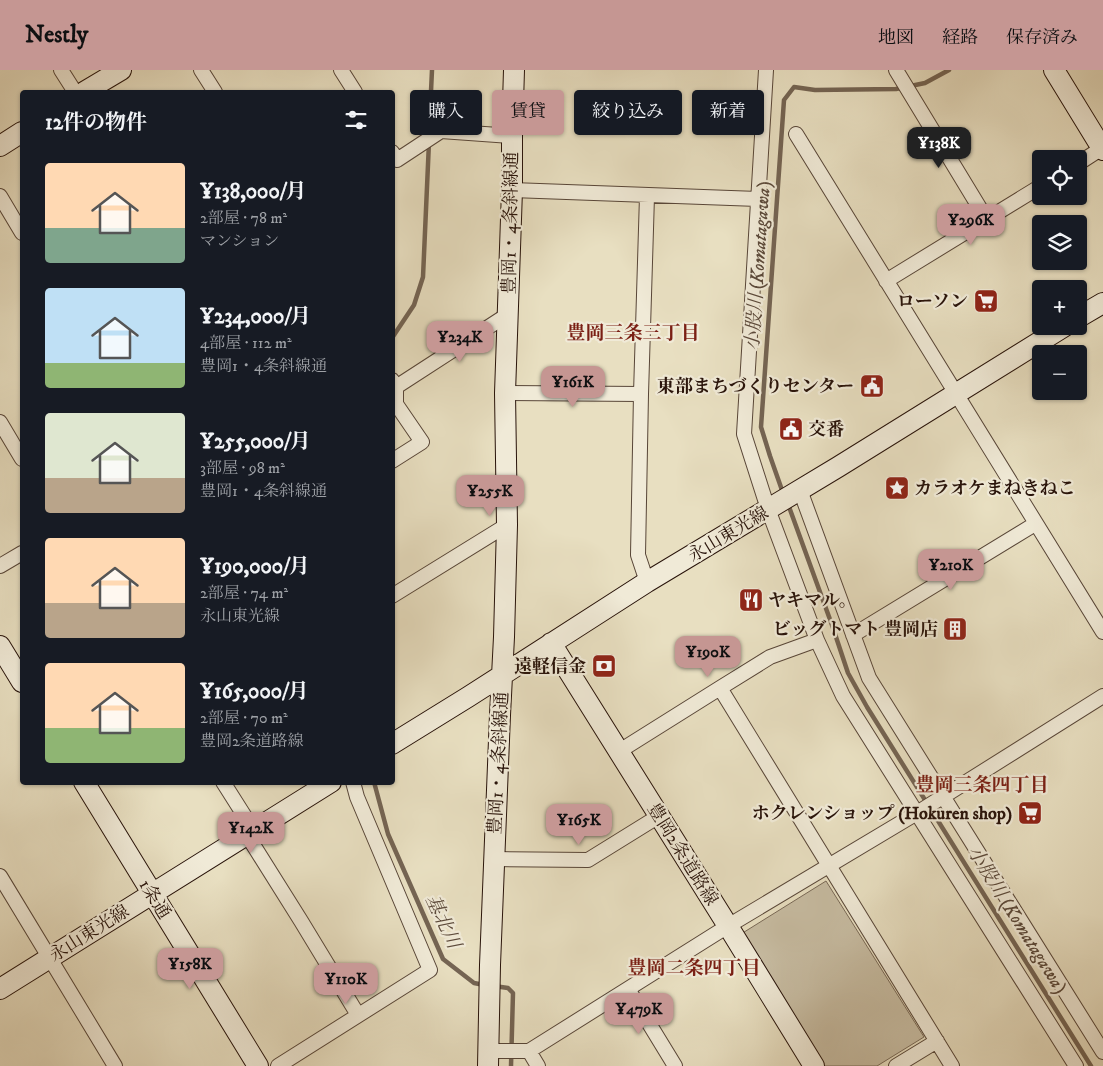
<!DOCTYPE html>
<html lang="ja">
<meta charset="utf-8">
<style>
:root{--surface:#171b24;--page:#242831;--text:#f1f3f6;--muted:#9ea1a6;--accent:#c59692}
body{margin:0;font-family:"IM FELL DW Pica","Noto Serif JP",serif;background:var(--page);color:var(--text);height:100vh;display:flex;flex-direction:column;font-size:19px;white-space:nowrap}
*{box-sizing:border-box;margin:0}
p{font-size:16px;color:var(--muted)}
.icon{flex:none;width:28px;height:28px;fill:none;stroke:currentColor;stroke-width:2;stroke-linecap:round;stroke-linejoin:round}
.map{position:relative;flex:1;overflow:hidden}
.side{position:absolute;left:20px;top:20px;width:375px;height:695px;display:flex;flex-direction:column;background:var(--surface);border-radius:5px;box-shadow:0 1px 4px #0004}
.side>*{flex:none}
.guide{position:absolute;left:410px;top:20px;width:475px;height:45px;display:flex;gap:10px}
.tools{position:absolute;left:1032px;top:80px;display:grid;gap:10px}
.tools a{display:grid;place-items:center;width:55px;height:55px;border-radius:5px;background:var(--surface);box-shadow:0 1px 4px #0004;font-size:25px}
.price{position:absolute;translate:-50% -42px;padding:0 11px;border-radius:10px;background:var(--accent);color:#111;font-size:16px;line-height:32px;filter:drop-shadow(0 1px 2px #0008)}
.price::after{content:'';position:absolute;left:50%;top:30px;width:15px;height:11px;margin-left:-8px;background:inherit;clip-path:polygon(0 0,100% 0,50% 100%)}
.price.selected{background:#222;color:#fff}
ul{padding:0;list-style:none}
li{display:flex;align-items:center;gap:15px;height:125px;padding:0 25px}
li span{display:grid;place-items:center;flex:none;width:140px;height:100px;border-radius:5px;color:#555}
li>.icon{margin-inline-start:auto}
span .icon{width:60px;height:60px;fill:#fffc;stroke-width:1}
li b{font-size:21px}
h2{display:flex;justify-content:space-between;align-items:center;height:60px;padding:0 25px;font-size:21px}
.chip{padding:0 18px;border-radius:5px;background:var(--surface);box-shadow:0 1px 4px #0004;font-size:18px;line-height:45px}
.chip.selected{background:var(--accent);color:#111}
header{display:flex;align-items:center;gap:30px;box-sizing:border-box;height:70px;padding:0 25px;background:var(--accent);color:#111}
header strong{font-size:24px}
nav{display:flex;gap:28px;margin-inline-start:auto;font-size:18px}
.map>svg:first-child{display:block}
.green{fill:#c7bca2;stroke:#786856}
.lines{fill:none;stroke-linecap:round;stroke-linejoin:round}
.stream{stroke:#746453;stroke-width:4.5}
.street-casing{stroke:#584638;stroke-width:16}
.secondary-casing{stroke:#28130a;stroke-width:22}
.street{stroke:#f0ead7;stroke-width:14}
.secondary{stroke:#f0ead7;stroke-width:20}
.labels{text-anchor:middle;stroke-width:4.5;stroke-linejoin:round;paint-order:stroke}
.street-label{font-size:18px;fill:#28130a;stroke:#f0ead7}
.poi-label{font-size:18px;font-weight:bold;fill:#28130a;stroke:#f0ead7;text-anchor:end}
.water-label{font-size:19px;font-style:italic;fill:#5b493a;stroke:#f0ead7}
.neighbourhood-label{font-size:19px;font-weight:bold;fill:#7a1f14;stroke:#f0ead7}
</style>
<header>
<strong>Nestly</strong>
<nav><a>地図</a><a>経路</a><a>保存済み</a></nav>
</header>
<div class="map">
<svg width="1103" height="996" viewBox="0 0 1103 996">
<rect width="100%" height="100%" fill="#e8dfc1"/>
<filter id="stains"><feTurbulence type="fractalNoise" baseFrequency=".004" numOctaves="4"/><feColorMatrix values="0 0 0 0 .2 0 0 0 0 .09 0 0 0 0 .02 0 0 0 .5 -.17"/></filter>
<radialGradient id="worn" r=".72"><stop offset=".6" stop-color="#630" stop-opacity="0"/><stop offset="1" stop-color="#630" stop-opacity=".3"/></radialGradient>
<path class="green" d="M826 811 924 967 877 996H824L741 864Z"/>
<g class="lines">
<path class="stream" d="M429 64 432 0
M392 268 414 235 423 207 429 72
M783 423 770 386 761 357 784 30 794 17 815 20 896 19 925 13 949 0
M788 434 832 555 848 603 867 637 1091 996
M374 712 388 764 443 889 474 913 484 915
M494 916 508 918 513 923 511 996"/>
<defs>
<path id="street" d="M61 0 75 22
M201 0 215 22
M341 0 355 22
M766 0 744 364 768 439 817 570 843 626 1076 996
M896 0 987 150
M796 64 1103 562
M392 82 397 90 441 61 512 66
M1079 93 1102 78
M512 120 758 129
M0 126 22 163
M886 211 1041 116
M392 310 396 317V334L422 372 392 391
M396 317 507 245
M505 323 641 324
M0 352 22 389
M800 420 869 608 1103 982
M0 496 22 483
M647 512 638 485 641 324 647 126
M392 526 507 455
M853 565 1035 454
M720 618 952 996
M618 682 720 618 770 587 817 570
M223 712 254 761
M247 765 301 851 358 945
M494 789 588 790 659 746
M0 806 115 996
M628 919 675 996
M489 981H529L728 856 917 743 1103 626
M529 981 538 996
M278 996 430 900 357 727 353 712
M896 996 937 971"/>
<path id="secondary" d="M1054 0 1103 80
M84 22 121 0
M0 76 22 62
M1079 247 1103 233
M551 573 728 856 814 996
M0 576 22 612
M392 674 468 627 647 512 838 397 1065 256
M84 712 258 996
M0 919 331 712
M488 996 490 895 500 645 504 567 507 455 505 323 512 120V66L514 0"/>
</defs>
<use href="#street" class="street-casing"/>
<use href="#secondary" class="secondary-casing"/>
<use href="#street" class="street"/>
<use href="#secondary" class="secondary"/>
</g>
<defs>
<symbol id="supermarket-square" viewBox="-11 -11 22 22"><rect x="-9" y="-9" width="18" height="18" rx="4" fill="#8f2418" stroke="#f0ead7"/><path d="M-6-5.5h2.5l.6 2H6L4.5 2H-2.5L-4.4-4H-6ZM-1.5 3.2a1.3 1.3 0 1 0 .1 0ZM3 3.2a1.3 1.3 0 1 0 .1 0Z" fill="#fff"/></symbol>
<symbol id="civic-square" viewBox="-11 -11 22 22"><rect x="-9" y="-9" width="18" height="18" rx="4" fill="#8f2418" stroke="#f0ead7"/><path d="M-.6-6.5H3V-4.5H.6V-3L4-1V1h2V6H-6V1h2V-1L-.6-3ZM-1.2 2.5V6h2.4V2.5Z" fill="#fff"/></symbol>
<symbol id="sight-square" viewBox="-11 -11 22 22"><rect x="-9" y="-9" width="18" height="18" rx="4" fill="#8f2418" stroke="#f0ead7"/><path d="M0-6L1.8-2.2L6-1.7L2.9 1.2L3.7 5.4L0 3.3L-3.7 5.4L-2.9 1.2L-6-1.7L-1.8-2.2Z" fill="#fff"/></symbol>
<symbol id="restaurant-square" viewBox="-11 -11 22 22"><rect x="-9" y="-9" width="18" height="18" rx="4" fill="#8f2418" stroke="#f0ead7"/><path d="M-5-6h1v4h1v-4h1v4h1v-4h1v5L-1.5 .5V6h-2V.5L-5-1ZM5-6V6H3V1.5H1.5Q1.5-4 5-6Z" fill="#fff"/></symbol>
<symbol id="building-square" viewBox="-11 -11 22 22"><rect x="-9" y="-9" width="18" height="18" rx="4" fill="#8f2418" stroke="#f0ead7"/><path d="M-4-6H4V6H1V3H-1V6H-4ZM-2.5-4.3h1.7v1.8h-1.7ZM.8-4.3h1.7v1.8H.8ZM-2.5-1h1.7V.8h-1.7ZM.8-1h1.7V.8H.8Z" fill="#fff"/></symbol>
<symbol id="bank-square" viewBox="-11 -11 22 22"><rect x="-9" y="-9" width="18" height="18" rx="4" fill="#8f2418" stroke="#f0ead7"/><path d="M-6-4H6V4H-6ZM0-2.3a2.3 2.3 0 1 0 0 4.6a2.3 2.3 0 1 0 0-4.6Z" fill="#fff"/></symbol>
</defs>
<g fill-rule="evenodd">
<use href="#supermarket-square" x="972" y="217" width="28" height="28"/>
<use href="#civic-square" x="858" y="302" width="28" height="28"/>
<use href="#civic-square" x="777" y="345" width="28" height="28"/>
<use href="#sight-square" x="883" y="404" width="28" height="28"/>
<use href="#restaurant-square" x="737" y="516" width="28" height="28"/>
<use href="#building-square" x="941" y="545" width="28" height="28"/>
<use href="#bank-square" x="590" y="582" width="28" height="28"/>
<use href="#supermarket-square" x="1016" y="729" width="28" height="28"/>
</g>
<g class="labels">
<g class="street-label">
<text transform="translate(510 153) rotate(-89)" y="6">豊岡1・4条斜線通</text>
<text transform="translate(728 464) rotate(-31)" y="6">永山東光線</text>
<text transform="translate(498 693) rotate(-87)" y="6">豊岡1・4条斜線通</text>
<text transform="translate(683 784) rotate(58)" y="6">豊岡2条道路線</text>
<text transform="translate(155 829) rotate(58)" y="6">1条通</text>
<text transform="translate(89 863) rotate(-32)" y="6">永山東光線</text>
</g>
<g class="poi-label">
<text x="968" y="237">ローソン</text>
<text x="854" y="322">東部まちづくりセンター</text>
<text x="808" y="365" text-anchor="start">交番</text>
<text x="914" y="424" text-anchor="start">カラオケまねきねこ</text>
<text x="768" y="536" text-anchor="start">ヤキマル。</text>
<text x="938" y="565">ビッグトマト 豊岡店</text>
<text x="586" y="602">遠軽信金</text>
<text x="1012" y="749">ホクレンショップ (Hokuren shop)</text>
</g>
<g class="water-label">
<text transform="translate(757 196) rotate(-86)" y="7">小股川 (Komatagawa)</text>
<text transform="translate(1018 849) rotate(58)" y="7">小股川 (Komatagawa)</text>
<text transform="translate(444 851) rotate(65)" y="7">基北川</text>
</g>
<g class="neighbourhood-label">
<text x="633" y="269">豊岡三条三丁目</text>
<text x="982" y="721">豊岡三条四丁目</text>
<text x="694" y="904">豊岡二条四丁目</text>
</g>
</g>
<rect width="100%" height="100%" filter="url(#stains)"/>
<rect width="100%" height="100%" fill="url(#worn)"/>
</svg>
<div class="tools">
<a><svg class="icon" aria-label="locate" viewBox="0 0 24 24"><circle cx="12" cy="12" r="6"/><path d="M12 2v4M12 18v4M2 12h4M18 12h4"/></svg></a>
<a><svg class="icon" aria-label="layers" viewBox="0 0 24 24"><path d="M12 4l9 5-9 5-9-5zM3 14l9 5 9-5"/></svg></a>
<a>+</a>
<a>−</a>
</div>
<b class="price selected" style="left:939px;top:99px">¥138K</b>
<b class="price" style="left:971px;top:176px">¥296K</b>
<b class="price" style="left:460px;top:293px">¥234K</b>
<b class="price" style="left:573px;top:338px">¥161K</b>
<b class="price" style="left:490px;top:447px">¥255K</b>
<b class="price" style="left:951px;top:521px">¥210K</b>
<b class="price" style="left:708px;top:608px">¥190K</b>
<b class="price" style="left:579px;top:776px">¥165K</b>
<b class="price" style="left:251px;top:784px">¥142K</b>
<b class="price" style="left:190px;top:920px">¥158K</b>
<b class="price" style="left:346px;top:935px">¥110K</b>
<b class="price" style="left:639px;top:965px">¥479K</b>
<div class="guide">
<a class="chip">購入</a>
<a class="chip selected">賃貸</a>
<a class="chip">絞り込み</a>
<a class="chip">新着</a>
</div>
<section class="side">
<h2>12件の物件<svg class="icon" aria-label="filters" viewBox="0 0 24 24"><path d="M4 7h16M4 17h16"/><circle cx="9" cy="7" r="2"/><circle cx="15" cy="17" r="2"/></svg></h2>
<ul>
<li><span style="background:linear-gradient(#ffd9b3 65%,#7fa58c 0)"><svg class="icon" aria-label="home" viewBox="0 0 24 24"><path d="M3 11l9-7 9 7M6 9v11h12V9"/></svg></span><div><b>¥138,000/月</b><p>2部屋 · 78 m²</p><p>マンション</p></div></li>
<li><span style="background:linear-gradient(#bfe0f5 75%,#8fb573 0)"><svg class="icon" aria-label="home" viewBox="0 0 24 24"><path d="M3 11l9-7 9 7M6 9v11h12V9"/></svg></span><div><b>¥234,000/月</b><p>4部屋 · 112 m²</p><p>豊岡1・4条斜線通</p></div></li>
<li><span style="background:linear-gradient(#dfe7d0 65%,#b9a48a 0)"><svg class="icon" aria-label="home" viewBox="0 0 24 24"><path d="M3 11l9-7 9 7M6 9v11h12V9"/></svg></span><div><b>¥255,000/月</b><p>3部屋 · 98 m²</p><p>豊岡1・4条斜線通</p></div></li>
<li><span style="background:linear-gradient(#ffd9b3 65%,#b9a48a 0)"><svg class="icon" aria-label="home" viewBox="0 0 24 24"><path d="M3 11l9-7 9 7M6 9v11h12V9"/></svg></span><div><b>¥190,000/月</b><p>2部屋 · 74 m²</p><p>永山東光線</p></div></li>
<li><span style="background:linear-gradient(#ffd9b3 65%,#8fb573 0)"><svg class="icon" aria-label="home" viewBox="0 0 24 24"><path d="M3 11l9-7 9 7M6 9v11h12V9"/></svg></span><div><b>¥165,000/月</b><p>2部屋 · 70 m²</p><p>豊岡2条道路線</p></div></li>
</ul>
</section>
</div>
